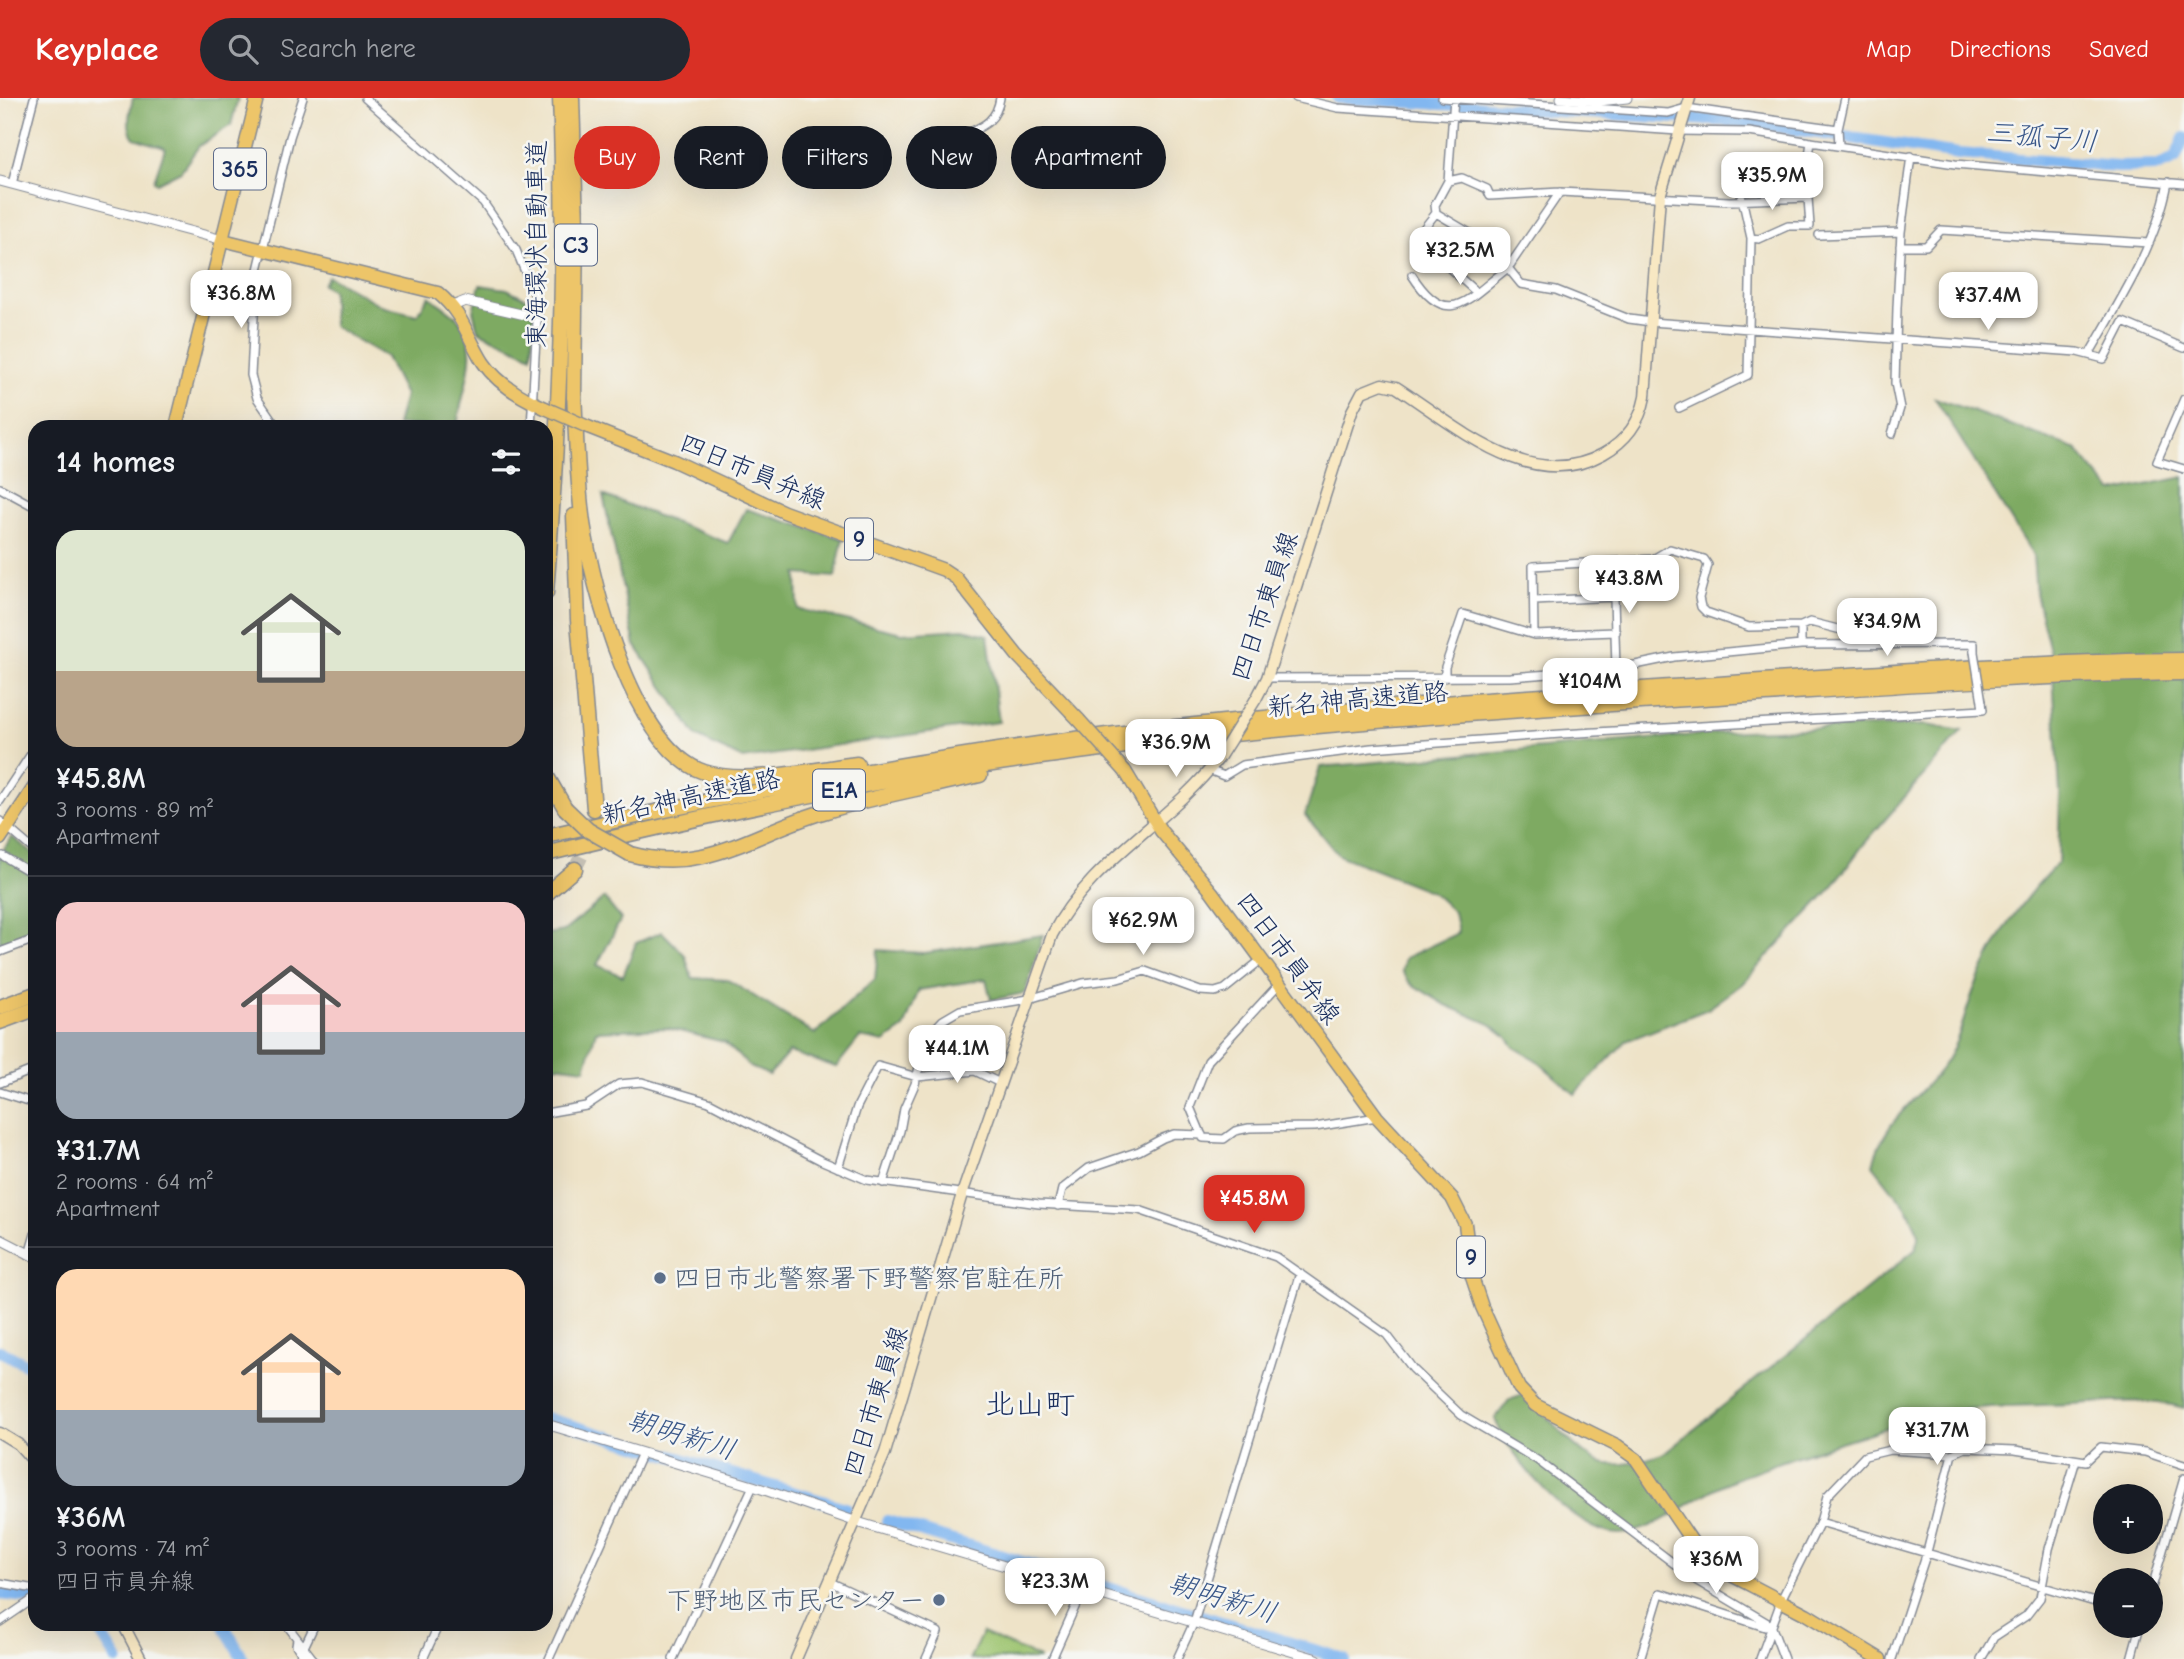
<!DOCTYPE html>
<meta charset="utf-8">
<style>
:root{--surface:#171b24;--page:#242831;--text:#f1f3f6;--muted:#9ea1a6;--line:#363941;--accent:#d93025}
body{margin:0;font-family:"Comic Neue","Klee One",sans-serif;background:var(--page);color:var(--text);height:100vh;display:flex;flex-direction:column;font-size:26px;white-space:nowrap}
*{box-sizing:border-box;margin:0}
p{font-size:23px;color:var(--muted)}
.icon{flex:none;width:38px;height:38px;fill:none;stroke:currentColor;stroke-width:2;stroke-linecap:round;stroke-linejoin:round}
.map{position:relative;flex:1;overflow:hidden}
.details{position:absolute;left:28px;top:322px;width:525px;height:1211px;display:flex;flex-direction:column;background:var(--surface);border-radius:21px;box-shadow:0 7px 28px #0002}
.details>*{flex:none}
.banner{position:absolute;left:574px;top:28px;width:665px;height:63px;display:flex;gap:14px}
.fabs{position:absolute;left:2093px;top:1386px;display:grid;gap:14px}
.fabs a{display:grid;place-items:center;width:70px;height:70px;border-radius:50%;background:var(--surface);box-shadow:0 7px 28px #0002;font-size:35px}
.price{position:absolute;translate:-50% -60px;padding:0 16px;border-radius:14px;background:#fff;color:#222;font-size:23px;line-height:46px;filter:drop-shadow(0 2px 4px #0008)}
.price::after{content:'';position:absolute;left:50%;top:42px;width:21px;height:16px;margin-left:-10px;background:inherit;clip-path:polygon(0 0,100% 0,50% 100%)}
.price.on{background:var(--accent);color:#fff}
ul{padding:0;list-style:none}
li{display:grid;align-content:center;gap:14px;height:371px;padding:0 28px}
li+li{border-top:2px solid var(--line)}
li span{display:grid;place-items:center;height:217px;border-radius:21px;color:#555}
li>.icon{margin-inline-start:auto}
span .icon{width:126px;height:126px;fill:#fffc;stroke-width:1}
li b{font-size:30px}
h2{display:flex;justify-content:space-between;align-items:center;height:84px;padding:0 28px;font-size:30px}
.chip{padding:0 24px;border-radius:32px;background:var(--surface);box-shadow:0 7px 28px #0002;font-size:24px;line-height:63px}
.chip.on{background:var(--accent);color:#fff}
header{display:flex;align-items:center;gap:42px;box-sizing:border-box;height:98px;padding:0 35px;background:var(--accent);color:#fff}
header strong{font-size:33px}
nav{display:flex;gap:38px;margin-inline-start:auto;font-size:24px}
.search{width:490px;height:63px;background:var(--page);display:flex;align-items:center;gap:18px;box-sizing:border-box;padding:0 24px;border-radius:38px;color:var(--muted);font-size:26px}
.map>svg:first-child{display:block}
.green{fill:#9dc46f;stroke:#5c7a66;stroke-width:2}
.forest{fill:#7eaa62;stroke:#4c6c60;stroke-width:2}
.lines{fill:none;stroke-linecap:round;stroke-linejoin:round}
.river{stroke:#82b7f0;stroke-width:12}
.motorway-tunnel{stroke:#c4bfb3;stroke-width:14;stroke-dasharray:14 7;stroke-linecap:butt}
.minor-casing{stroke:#848993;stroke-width:10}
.tertiary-casing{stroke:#848993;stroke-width:11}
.secondary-casing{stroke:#848993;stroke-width:13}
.primary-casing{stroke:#848993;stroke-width:15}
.trunk-casing{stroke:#848993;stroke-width:15}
.motorway-casing{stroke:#848993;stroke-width:17}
.minor{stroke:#fff;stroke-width:7}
.tertiary{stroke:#fff;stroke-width:9}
.secondary{stroke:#f8e8c3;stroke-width:10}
.primary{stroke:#edc569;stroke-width:12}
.trunk{stroke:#edc569;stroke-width:12}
.motorway{stroke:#edc569;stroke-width:14}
.minor-bridge-casing{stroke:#848993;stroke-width:10;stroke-linecap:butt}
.secondary-bridge-casing{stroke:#848993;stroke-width:13;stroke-linecap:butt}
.primary-bridge-casing{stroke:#848993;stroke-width:15;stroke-linecap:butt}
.motorway-bridge-casing{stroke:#848993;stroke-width:17;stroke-linecap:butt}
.minor-bridge{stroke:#fff;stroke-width:7}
.secondary-bridge{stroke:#f8e8c3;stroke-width:10}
.primary-bridge{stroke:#edc569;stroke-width:12}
.motorway-bridge{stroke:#edc569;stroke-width:14}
.service-dot{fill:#5c6f8a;stroke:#f6f6f2;stroke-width:2.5}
.labels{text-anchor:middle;stroke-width:5;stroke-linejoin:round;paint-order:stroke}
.shield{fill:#f6f6f2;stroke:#5d6b8a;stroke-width:2}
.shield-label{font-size:24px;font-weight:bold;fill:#1b2f5e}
.street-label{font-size:26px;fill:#1b2f5e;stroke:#f6f6f2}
.service-label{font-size:26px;fill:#4e5e75;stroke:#f6f6f2;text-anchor:start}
.water-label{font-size:28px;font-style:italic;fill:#3a588a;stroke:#f6f6f2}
.quarter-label{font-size:30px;fill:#1b2f5e;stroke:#f6f6f2}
</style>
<header>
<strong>Keyplace</strong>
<div class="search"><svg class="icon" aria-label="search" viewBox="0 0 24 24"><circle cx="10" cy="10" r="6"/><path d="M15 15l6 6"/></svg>Search here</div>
<nav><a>Map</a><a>Directions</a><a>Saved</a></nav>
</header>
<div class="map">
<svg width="2184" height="1561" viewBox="0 0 2184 1561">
<rect width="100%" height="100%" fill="#f6f6f2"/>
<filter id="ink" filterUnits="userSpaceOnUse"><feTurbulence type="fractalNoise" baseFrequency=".0143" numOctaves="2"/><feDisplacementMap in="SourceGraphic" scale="14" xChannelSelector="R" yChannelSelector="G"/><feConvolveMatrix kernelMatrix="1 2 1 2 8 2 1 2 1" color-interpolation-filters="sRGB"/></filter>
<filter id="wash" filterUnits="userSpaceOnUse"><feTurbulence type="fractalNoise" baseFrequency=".00686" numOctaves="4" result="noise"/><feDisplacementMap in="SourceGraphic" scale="28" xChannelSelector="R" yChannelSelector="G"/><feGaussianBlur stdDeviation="1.57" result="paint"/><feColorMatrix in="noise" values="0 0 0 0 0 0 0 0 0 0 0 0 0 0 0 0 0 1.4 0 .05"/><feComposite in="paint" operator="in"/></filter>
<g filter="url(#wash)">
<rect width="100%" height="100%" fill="#eee3c8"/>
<path class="green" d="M982 1535 1039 1560V1561H970Z"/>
<path class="forest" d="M133 0H238L231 27 199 48 181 73 157 85 154 83 165 50 134 40C125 28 130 14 133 0Z
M328 178 384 209 417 217 429 198C438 206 452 213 459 222 484 251 460 296 457 329L397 327 405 297 386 259 333 228 332 193 323 186Z
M480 187 507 191 534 204 532 258 478 233 473 212Z
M1935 300 2075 350 2112 394 2184 379V1310C2149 1300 2110 1304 2073 1306 2027 1308 1976 1307 1930 1317 1908 1322 1886 1330 1864 1337 1817 1351 1769 1366 1724 1386 1693 1400 1655 1435 1619 1436 1577 1437 1508 1359 1495 1321L1509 1302 1526 1296C1543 1313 1579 1359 1602 1365 1624 1370 1644 1362 1665 1355L1915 1152 1919 1136 1908 1112 1873 1067C1882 1024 1918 1001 1943 968 1960 944 1964 916 1975 889 1994 843 2023 799 2058 765L2060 695 2052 561 2036 496 2033 457Z
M603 397 728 445 746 411 843 441 835 479 797 476 798 511 902 535 963 531 988 537 999 624 743 661 697 639 635 547Z
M1926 627 1962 633 1864 746 1832 789 1742 886 1708 911 1626 943 1575 996 1536 962 1514 949 1506 938 1490 926 1446 907 1410 885 1402 873 1405 860 1458 835 1454 814 1432 794 1338 757 1305 717 1320 669 1742 633Z
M12 739 35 757V831L0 845V756Z
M604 800 621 821 597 867 623 878 636 845 662 834 685 857 692 880 728 882 815 936 875 881 878 852 924 855 1043 837 1025 895 991 902 986 881 919 892 904 930 884 944 860 939 836 969 789 954 769 977 750 969 724 944 667 930 596 933 585 971 546 966V836L564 833Z"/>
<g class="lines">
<path class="river" d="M1338 0 1744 24 1959 56 2118 69 2159 68 2175 61 2184 40
M0 1253 35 1271
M546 1320 845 1410
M887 1423 1344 1561
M0 1496 35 1500
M95 1526 117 1561
M223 1526 243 1561"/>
</g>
</g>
<g filter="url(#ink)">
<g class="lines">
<path class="motorway-tunnel" d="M575 771 590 741 594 711"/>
<defs>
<path id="minor" d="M365 0 483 104 516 152 538 205 531 329
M1296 0 1338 10 1678 33 1749 34 1811 44
M1442 0 1668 15 1686 10 1838 31
M1454 0 1448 83 1462 80 1487 91 1490 98 1560 94 1729 103 1808 100 1807 71 1811 44 1955 66 2184 86
M960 39C980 29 996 26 1000 0
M1839 47 1838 31 1845 0
M1448 83 1435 107 1436 115 1416 140 1476 194
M12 86 34 0
M1560 94 1508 170 1521 186 1556 192 1629 221 1651 224 2077 254 2104 261 2123 224 2184 250
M1436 115 1485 144 1511 166
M1819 137 1901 134
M1751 140 1759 141 1788 128H1810L1808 100
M1900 148H1926L1941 132 2149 145
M1412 177C1448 234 1468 200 1508 170
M2091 253C2122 200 2157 144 2168 84
M2184 301 2157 363 2184 371
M1679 310 1748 277 1751 140 1742 100
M277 329 257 300 251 277 256 180 290 39 303 0
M1892 336 1900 310 1895 285 1897 210 1901 134 1911 58
M0 390 35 409
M1613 464 1616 571
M1535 503 1615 499
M1534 537 1533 468 1653 461 1670 451 1704 461 1708 467 1699 500 1701 509 1706 514 1749 529 1801 528 1810 524 1853 535
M1801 547 1974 546V554
M1267 580 1510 579 1616 571 1674 559 1801 547V528
M1445 580V569L1463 516 1534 537 1616 534
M1209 672 1224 678 1242 667 1371 650 1561 636 1983 612 1982 604
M0 703 35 650
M0 723 35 753
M3 758 35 777
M0 854 35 841
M1280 885 1208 963 1190 1009 1203 1040 1224 1041 1235 1033 1249 1030 1315 1029 1377 1019
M0 985 35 971
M0 994 35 1005
M546 1015 586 1008 619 986 642 984 709 1004 820 1062 867 1082 1039 1106 1139 1112 1276 1159 1387 1237 1413 1271 1461 1317 1537 1362 1697 1483 1771 1527 1784 1561
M838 1070 857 1009 878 968 917 979 975 973 1000 985
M883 1085 900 1033 904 1011 915 986 926 940 943 922 960 912 1029 901 1083 885 1118 881 1145 873 1200 893 1215 894 1225 891 1261 862
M1058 1108 1062 1091 1089 1070 1139 1053 1163 1040 1174 1036 1202 1037
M29 1157 35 1136
M1820 1424 2105 1507
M830 1484 938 1534 926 1561
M0 1485 35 1491
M2151 1493 2184 1380
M1783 1498 1820 1424 1827 1398 1865 1358 1890 1352 1952 1356 1965 1350 2015 1352 2086 1363 2101 1349 2145 1354 2184 1367
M0 1524 35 1500
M286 1526 313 1561
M297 1541 296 1547 305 1561
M304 1549 315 1526
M423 1561 439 1526
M549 1561 642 1355
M673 1561 753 1388
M1052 1561 1083 1491
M1177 1561 1194 1524 1300 1175
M1640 1561 1660 1495 1765 1529 1771 1527
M1760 1561 1780 1506
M1892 1561 1927 1454 1952 1356
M1981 1561 1994 1539 2026 1518 2040 1500 2049 1451 2076 1362
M2131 1561 2140 1528"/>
<path id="tertiary" d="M1561 0 1599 3 1627 0
M0 83 223 142
M453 208 465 203 538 220
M0 1141 35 1159
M546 1326 753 1388 857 1424 1317 1561"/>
<path id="secondary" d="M1256 601 1267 580 1352 313 1362 294 1382 286 1396 289C1454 326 1530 397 1603 356 1626 343 1640 325 1645 299L1660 98 1690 0
M0 1335 18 1346 35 1365
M123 1526 141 1561
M796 1561 885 1355 962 1096 1052 837C1090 763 1169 725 1219 660"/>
<path id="primary" d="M223 142 438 195C464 217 466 237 483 264 497 285 522 300 545 310
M588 329 674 363 784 414 944 472 956 480 1017 557 1079 622
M1125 673 1161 733 1212 794 1377 1019 1452 1100 1465 1126 1472 1179 1482 1209 1519 1290 1535 1307 1618 1348 1636 1361 1697 1451 1714 1468 1806 1516 1880 1561"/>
<path id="trunk" d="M176 329 257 0
M0 741 35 688"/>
<path id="motorway" d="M572 0 576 125 574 300
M574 293C576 337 577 382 583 425 593 491 634 651 704 674 745 688 814 671 857 666
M574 418 578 522 594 711
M546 495C559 331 567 165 560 0
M546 677 565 710
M546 738C716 699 887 667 1060 643 1262 616 1467 603 1671 589 1841 578 2013 564 2184 562
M546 756C648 731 751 708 854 689 1134 637 1420 618 1703 600 1863 590 2024 577 2184 575
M630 756C706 777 754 734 823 714 875 698 928 689 980 677
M546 796 575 771
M0 909 35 896
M0 924 35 911"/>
</defs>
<use href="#minor" class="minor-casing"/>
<use href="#tertiary" class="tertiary-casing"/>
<use href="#secondary" class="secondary-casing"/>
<use href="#primary" class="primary-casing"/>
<use href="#trunk" class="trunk-casing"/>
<use href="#motorway" class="motorway-casing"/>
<use href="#minor" class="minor"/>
<use href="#tertiary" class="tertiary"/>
<use href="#secondary" class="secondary"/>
<use href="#primary" class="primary"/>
<use href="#trunk" class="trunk"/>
<use href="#motorway" class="motorway"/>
<defs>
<path id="minor-bridge" d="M1974 554 1982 604"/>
<path id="secondary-bridge" d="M1219 660 1256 601"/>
<path id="primary-bridge" d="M545 310 588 329
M1079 622 1125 673"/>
<path id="motorway-bridge" d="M565 710 588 732 630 756"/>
</defs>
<use href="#minor-bridge" class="minor-bridge-casing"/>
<use href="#secondary-bridge" class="secondary-bridge-casing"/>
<use href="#primary-bridge" class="primary-bridge-casing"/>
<use href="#motorway-bridge" class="motorway-bridge-casing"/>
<use href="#minor-bridge" class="minor-bridge"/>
<use href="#secondary-bridge" class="secondary-bridge"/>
<use href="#primary-bridge" class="primary-bridge"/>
<use href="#motorway-bridge" class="motorway-bridge"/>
</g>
</g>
<g class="service-dot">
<circle cx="660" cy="1180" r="7"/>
<circle cx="939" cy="1502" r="7"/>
</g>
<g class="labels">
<g class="shield">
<rect x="214" y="50.5" width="52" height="41" rx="5"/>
<rect x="555" y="126.5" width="42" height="41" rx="5"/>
<rect x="845" y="420.5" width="28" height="41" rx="5"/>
<rect x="813" y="671.5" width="52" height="41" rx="5"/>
<rect x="1457" y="1138.5" width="28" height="41" rx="5"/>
</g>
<g class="shield-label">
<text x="240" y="79">365</text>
<text x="576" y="155">C3</text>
<text x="859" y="449">9</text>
<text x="839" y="700">E1A</text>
<text x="1471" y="1167">9</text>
</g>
<g class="street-label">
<text transform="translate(536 146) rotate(-90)" y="9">東海環状自動車道</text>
<text transform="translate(753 373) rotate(23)" y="9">四日市員弁線</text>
<text transform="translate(1264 508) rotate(-71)" y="9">四日市東員線</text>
<text transform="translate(1358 601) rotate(-5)" y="9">新名神高速道路</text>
<text transform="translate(691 698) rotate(-12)" y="9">新名神高速道路</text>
<text transform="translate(1289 860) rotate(54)" y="9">四日市員弁線</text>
<text transform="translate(875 1303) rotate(-72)" y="9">四日市東員線</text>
</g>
<g class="service-label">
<text x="674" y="1189">四日市北警察署下野警察官駐在所</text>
<text x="925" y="1511" text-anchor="end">下野地区市民センター</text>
</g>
<g class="water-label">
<text transform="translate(2042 38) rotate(5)" y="10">三孤子川</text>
<text transform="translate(682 1336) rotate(17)" y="10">朝明新川</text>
<text transform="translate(1223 1499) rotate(17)" y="10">朝明新川</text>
</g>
<g class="quarter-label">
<text x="1030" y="1316">北山町</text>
</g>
</g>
</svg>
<div class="fabs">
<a>+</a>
<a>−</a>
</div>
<b class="price" style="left:1772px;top:114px">¥35.9M</b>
<b class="price" style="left:1460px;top:189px">¥32.5M</b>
<b class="price" style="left:241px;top:232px">¥36.8M</b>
<b class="price" style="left:1988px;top:234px">¥37.4M</b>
<b class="price" style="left:1629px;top:517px">¥43.8M</b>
<b class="price" style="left:1887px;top:560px">¥34.9M</b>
<b class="price" style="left:1590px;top:620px">¥104M</b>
<b class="price" style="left:1176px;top:681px">¥36.9M</b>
<b class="price" style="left:1143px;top:859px">¥62.9M</b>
<b class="price" style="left:957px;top:987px">¥44.1M</b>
<b class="price on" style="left:1254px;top:1137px">¥45.8M</b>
<b class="price" style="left:1937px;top:1369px">¥31.7M</b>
<b class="price" style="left:1716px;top:1498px">¥36M</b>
<b class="price" style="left:1055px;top:1520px">¥23.3M</b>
<div class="banner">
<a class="chip on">Buy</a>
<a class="chip">Rent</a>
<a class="chip">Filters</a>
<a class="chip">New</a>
<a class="chip">Apartment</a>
</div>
<section class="details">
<h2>14 homes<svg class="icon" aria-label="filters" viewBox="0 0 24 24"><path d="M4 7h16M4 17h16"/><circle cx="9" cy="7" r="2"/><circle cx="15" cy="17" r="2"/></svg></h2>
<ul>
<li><span style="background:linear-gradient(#dfe7d0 65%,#b9a48a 0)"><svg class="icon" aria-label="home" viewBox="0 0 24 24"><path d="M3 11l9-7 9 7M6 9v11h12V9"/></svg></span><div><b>¥45.8M</b><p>3 rooms · 89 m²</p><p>Apartment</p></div></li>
<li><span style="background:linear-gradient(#f6c9c9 60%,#9aa5b1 0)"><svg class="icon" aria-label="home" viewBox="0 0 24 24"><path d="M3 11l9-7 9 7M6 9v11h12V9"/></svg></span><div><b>¥31.7M</b><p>2 rooms · 64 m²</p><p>Apartment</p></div></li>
<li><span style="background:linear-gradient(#ffd9b3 65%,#9aa5b1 0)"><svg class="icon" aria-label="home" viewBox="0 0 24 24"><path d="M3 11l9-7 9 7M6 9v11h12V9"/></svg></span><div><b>¥36M</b><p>3 rooms · 74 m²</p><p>四日市員弁線</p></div></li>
</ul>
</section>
</div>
